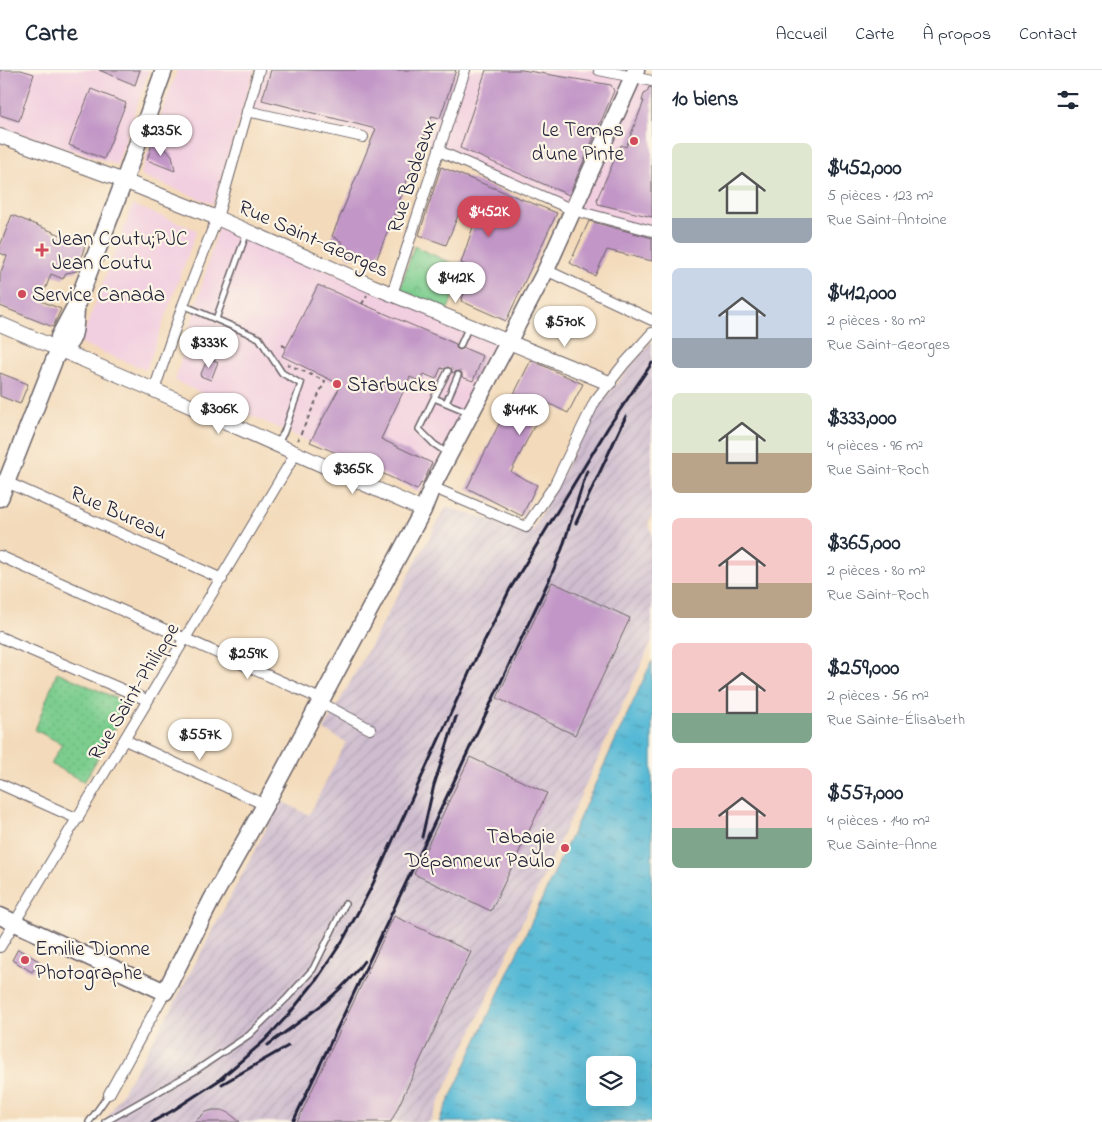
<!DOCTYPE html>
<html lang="fr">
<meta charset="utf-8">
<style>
:root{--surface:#fff;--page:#f2f2f3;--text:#1f2937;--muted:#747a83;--line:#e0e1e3;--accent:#d1495b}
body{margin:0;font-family:"Indie Flower",sans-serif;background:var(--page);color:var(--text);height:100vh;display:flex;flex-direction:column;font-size:19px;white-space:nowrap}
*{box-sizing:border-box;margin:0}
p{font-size:16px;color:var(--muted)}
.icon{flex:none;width:28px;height:28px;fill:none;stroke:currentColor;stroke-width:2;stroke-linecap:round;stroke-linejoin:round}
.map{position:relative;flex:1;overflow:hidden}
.sheet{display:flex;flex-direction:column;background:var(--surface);width:450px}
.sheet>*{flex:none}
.buttons{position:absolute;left:586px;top:986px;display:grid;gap:10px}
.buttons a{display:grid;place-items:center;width:50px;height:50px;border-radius:8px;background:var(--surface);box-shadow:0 5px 20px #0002;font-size:25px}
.price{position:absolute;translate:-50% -42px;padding:0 11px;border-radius:18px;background:#fff;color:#222;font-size:16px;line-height:32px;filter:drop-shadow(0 1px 2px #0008)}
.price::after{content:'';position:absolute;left:50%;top:30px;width:15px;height:11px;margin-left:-8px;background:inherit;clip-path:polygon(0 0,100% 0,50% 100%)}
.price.selected{background:var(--accent);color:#fff}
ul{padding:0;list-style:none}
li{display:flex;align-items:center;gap:15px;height:125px;padding:0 20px}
li span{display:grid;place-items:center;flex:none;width:140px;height:100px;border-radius:8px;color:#555}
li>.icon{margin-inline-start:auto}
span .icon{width:60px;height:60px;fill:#fffc;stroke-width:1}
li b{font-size:21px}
h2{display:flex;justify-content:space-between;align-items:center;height:60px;padding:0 20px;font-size:21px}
header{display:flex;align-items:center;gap:30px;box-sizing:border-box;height:70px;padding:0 25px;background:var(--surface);border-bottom:1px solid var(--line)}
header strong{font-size:24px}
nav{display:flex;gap:28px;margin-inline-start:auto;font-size:18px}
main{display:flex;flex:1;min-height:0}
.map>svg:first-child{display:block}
.built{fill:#f2cfe0}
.industrial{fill:url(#industrial-furrows)}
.grass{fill:url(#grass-dots);stroke:#4f7864}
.park{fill:url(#park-crowns);stroke:#4f7864}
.water{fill:url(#water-ripples);stroke:#3c6e88;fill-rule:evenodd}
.building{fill:#c297c7}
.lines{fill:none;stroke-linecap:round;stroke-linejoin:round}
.lane-casing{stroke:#6b6267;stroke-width:8}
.street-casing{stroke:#6b6267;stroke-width:12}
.secondary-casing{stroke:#6b6267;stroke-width:16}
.primary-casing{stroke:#6b6267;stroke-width:19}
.path{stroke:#6b6267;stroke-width:2;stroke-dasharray:4 4;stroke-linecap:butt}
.lane{stroke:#fff;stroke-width:5}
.street{stroke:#fff;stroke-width:10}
.secondary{stroke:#fff;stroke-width:14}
.primary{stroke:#fff;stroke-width:16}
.rail{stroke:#22223b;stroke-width:3}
.poi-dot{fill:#d1495b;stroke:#fcf5e5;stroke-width:2}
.labels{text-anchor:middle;stroke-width:4.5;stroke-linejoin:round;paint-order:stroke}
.poi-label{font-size:21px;fill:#22223b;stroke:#fcf5e5;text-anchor:start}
.street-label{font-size:21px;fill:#22223b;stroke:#fcf5e5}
</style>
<header>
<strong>Carte</strong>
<nav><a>Accueil</a><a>Carte</a><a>À propos</a><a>Contact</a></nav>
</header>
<main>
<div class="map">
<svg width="652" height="1052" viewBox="0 0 652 1052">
<defs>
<pattern id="industrial-furrows" width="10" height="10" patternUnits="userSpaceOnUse" patternTransform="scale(1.25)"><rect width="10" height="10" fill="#cfbdcf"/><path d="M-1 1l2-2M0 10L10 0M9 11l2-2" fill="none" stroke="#b1a2b3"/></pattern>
<pattern id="grass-dots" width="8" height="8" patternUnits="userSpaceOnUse" patternTransform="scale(1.25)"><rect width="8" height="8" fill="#7ccd8e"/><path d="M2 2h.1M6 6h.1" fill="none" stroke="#6bb07b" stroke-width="1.8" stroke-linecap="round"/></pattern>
<pattern id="park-crowns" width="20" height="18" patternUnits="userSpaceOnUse" patternTransform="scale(1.25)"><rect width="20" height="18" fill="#7ccd8e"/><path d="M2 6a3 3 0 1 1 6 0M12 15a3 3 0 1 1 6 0" fill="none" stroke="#6bb07b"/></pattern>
<pattern id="water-ripples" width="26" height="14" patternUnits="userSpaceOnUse" patternTransform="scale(1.25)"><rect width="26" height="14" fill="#57b9d5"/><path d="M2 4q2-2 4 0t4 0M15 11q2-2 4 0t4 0" fill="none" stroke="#4896ae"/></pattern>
</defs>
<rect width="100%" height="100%" fill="#fcf5e5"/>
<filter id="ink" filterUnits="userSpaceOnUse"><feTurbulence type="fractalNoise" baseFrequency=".02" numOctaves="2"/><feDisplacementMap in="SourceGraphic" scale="10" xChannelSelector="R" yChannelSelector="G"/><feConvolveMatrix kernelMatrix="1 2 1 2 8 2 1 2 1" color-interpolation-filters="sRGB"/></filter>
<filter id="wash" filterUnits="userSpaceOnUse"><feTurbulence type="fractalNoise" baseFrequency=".0096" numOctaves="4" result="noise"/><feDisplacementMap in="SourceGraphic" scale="20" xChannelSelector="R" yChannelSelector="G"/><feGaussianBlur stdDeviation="1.12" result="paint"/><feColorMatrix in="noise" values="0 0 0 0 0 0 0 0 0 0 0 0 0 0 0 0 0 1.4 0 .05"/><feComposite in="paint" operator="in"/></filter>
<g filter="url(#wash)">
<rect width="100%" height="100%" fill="#f3daba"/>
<path class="built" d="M0 0H149L117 95 0 57Z
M177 0H254L213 134 140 105Z
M261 0H591L632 8 573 139 436 78 250 40Z
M634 9 652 13V162L574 139Z
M133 135 197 160 146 300 80 273Z
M218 157 513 276 419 422 175 311Z"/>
<path class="industrial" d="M652 271V445L648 453 652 464V571L430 1052H105L170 941 281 731 309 745 346 672 324 660 446 437 532 462 598 336Z"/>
<path class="grass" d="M57 602 129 634 84 712 51 694 62 674 35 660Z"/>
<path class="park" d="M414 176 464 199 447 241 400 219Z"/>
<path class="water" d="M652 591V1052H439ZM595 995H628V1028H595Z"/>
<g id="blocks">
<path class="building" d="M0 0H21L34 4 19 51 0 45Z
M99 0H140L135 15Z
M271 0H456L440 48 432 46 376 191 362 185 351 188 343 182 342 172 332 166 376 59 262 30Z
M486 0H522L611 15 614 21 569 125 460 78Z
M649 17 652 18V147L598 134 597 129 621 75 626 77 644 31H642L644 24 647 22Z
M91 19 126 33 104 89 69 75Z
M152 74 164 78 172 85 175 101 147 90Z
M441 97 557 143 506 251 461 231 474 199 461 193 477 145 461 138 446 175 419 165Z
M12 145 85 175 77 201 66 203 63 209 51 204 41 231 61 239 53 257 0 236V204L7 186 0 183V176Z
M589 151 652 168V191L607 180 595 206 570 193Z
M318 215 456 274V278L459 280 464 278 483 286 473 311 462 307V303L459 301 452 303V299L448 297 444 299 441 298 436 309 424 304 421 312 410 307 381 369 432 393 423 413H421L417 420 361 393 310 372 341 315 282 286Z
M208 288 218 292 211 310 200 306Z
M531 290 583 314 568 343 546 332 511 402 537 415 522 446 467 418Z
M0 303 28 314 20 334 0 326Z
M552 512 630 548 575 665 497 628Z
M470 687 547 723 491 841 414 804Z
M394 846 471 882 391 1052H297Z
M18 879 39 891 32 902 12 890Z
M213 1040H222L229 1043 240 1052H194L206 1042Z"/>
</g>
</g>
<g filter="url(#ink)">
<use href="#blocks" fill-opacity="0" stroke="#6b6267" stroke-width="1"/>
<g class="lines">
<defs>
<path id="lane" d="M183 235 259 268 282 303 301 314 284 362 277 375
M216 249 247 162
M460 276 469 256
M434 328 448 301
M446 333 458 305
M447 383 434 374 419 359 434 328 468 342
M89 1052 109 1024
M105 1052 195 1001 249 965 287 928 313 899 345 834"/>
<path id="street" d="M599 0 652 11
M247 41 363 67
M439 81 573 140 652 161
M546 200 652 250
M392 224 465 0
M154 320 183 235 217 148 259 0
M2 410 222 509
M432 417 526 457 554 416 595 331 624 294 652 263
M0 486 316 627 327 636 370 659
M0 567 147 630
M125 670 265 735
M0 714 78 749
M0 877 296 383
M109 1024 165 922"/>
<path id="secondary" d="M0 66 124 111 217 148 372 216 609 313
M0 254 154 320 423 440"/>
<path id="primary" d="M60 279 59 267 77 233 124 111 164 0
M0 428 55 288C60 278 62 280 69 273 76 266 75 249 76 240
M0 846 165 922 211 831 265 735 423 440 432 417 546 200 636 0"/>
</defs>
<use href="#lane" class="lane-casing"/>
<use href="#street" class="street-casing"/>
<use href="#secondary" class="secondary-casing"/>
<use href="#primary" class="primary-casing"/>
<path class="path" d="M362 234 367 225
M282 275 286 277
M287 294 325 311 298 370"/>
<use href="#lane" class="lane"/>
<use href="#street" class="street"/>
<use href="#secondary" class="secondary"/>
<use href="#primary" class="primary"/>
<path class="rail" d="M576 453 626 346
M422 767 434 715 456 647
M268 975C301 950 340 926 364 891
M219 1010 264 971 289 944 317 909 343 870 371 818 475 590 510 519 609 356 652 293
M222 1014 288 976
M152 1052 172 1041 224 1007
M293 1052 550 508 562 479 587 401"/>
</g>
</g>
<g class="poi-dot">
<circle cx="634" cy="71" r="5"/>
<path d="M39.5 172.5h5v5h5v5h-5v5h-5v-5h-5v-5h5z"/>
<circle cx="22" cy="224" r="5"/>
<circle cx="337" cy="314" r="5"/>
<circle cx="565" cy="778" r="5"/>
<circle cx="25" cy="890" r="5"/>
</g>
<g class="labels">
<g class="poi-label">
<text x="624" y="66" text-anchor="end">Le Temps<tspan x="624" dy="24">d'une Pinte</tspan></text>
<text x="52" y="175">Jean Coutu;PJC<tspan x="52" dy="24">Jean Coutu</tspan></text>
<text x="32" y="231">Service Canada</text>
<text x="347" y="321">Starbucks</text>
<text x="555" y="773" text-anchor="end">Tabagie<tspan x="555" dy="24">Dépanneur Paulo</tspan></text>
<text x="35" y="885">Emilie Dionne<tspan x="35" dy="24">Photographe</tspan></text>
</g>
<g class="street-label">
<text transform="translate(411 106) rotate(-72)" y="7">Rue Badeaux</text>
<text transform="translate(314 168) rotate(24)" y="7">Rue Saint-Georges</text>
<text transform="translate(119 442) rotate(24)" y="7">Rue Bureau</text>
<text transform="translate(133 621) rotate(-59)" y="7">Rue Saint-Philippe</text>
</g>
</g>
</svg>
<div class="buttons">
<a><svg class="icon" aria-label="layers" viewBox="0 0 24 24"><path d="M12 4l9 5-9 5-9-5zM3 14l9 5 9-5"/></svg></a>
</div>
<b class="price" style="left:161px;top:87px">$235K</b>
<b class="price selected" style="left:489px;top:168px">$452K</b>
<b class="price" style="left:456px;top:234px">$412K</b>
<b class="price" style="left:565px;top:278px">$570K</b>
<b class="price" style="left:209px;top:299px">$333K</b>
<b class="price" style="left:219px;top:365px">$306K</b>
<b class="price" style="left:520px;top:366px">$414K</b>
<b class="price" style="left:353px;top:425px">$365K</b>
<b class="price" style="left:248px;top:610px">$259K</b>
<b class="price" style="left:200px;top:691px">$557K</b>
</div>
<section class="sheet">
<h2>10 biens<svg class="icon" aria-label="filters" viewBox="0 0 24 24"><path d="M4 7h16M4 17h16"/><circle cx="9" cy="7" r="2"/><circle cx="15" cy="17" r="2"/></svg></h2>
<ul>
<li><span style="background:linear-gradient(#dfe7d0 75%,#9aa5b1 0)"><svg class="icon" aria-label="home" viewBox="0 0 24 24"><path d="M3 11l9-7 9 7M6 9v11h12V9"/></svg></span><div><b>$452,000</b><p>5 pièces · 123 m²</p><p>Rue Saint-Antoine</p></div></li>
<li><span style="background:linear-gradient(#c9d6e8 70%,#9aa5b1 0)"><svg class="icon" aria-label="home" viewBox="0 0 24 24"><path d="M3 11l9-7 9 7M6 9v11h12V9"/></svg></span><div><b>$412,000</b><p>2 pièces · 80 m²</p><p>Rue Saint-Georges</p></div></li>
<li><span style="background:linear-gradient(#dfe7d0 60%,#b9a48a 0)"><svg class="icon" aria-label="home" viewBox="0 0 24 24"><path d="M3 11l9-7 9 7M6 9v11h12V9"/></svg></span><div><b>$333,000</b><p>4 pièces · 96 m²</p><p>Rue Saint-Roch</p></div></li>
<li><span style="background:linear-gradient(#f6c9c9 65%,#b9a48a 0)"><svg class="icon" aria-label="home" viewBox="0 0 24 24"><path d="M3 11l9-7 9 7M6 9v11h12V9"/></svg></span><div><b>$365,000</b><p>2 pièces · 80 m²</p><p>Rue Saint-Roch</p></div></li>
<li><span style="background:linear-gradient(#f6c9c9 70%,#7fa58c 0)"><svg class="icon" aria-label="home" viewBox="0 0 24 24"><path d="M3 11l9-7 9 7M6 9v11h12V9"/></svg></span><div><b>$259,000</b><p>2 pièces · 56 m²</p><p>Rue Sainte-Élisabeth</p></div></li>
<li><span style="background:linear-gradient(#f6c9c9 60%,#7fa58c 0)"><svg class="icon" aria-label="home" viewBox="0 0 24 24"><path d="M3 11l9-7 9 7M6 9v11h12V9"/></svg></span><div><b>$557,000</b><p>4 pièces · 140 m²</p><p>Rue Sainte-Anne</p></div></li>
</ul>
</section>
</main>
